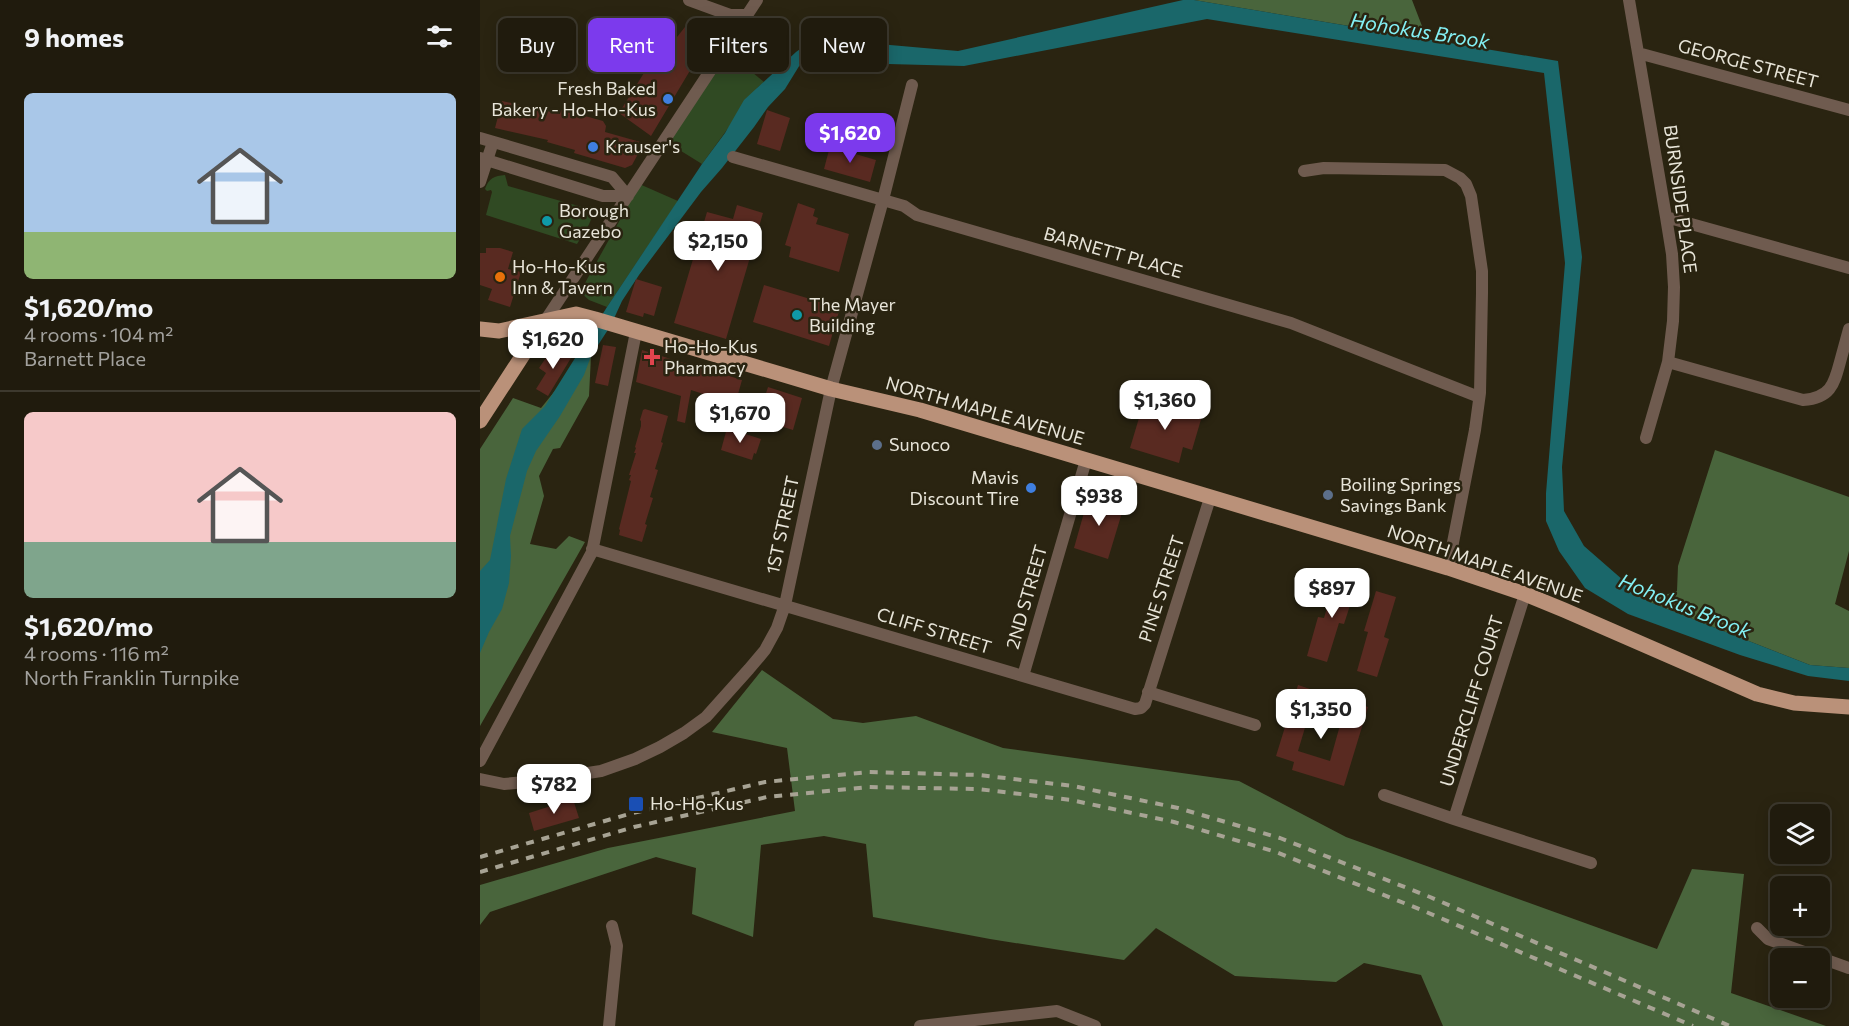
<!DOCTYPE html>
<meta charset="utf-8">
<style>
:root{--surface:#201b0d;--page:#2d281b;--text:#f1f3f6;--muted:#a2a19d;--line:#3d392e;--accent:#7c3aed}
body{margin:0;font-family:Commissioner,sans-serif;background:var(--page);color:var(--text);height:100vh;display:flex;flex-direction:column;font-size:22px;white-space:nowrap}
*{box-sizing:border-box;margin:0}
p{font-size:20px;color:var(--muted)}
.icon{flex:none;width:33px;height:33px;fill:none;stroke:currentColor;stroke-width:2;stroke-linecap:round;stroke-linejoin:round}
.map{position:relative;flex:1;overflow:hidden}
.side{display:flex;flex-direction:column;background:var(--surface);width:480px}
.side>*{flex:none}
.top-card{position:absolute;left:18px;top:18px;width:570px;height:54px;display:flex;gap:12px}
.tools{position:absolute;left:1290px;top:804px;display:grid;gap:12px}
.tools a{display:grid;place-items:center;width:60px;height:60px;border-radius:9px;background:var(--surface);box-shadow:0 3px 15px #0003,0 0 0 2px var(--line);font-size:30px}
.price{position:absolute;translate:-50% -51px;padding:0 14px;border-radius:12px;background:#fff;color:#222;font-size:20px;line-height:39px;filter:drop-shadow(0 2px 3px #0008)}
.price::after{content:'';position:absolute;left:50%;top:36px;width:18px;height:14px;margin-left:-9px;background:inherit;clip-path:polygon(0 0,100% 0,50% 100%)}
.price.selected{background:var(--accent);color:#fff}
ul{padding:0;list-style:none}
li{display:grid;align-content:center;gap:12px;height:318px;padding:0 24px}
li+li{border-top:2px solid var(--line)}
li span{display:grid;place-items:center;height:186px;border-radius:9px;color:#555}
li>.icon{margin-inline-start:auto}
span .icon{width:108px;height:108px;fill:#fffc;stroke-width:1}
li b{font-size:26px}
h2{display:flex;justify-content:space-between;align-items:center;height:72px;padding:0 24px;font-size:26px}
.chip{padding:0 21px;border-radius:9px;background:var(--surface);box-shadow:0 3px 15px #0003,0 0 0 2px var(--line);font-size:21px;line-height:54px}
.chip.selected{background:var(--accent);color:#fff}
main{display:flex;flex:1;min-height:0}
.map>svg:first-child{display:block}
.green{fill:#304a23}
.forest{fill:#49653c}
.water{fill:#1a676a}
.building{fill:#592a21}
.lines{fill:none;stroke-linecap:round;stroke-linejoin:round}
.minor{stroke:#6f5b4f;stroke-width:12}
.major{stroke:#ba9179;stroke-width:15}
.rail{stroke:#a7a394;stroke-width:4;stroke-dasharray:8 8;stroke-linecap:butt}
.shop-dot{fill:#3f7fe0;stroke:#2a2411;stroke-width:2}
.culture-dot{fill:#0f9aa8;stroke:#2a2411;stroke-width:2}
.food-dot{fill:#e8710a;stroke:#2a2411;stroke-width:2}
.health-dot{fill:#e0444e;stroke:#2a2411;stroke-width:2}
.service-dot{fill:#5c6f8a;stroke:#2a2411;stroke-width:2}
.transit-dot{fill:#1a4fb4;stroke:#2a2411;stroke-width:2}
.labels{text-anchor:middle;stroke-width:5;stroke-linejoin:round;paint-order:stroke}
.street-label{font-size:18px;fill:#e8e5d9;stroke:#2a2411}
.poi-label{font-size:18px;fill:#e8e5d9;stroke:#2a2411;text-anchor:start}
.water-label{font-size:20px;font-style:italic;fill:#83f0f4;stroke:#2a2411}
</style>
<main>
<section class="side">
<h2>9 homes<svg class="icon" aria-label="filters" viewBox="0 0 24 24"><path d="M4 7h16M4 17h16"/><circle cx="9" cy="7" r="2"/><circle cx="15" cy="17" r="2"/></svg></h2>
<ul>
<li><span style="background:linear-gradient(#a9c7e8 75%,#8fb573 0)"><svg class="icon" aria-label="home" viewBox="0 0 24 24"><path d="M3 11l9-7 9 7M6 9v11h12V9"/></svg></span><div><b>$1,620/mo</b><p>4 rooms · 104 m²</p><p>Barnett Place</p></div></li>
<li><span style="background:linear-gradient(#f6c9c9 70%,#7fa58c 0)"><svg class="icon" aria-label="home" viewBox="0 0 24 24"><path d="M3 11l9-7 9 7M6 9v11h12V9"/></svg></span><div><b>$1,620/mo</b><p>4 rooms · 116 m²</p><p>North Franklin Turnpike</p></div></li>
</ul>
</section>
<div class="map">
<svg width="1369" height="1026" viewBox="0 0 1369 1026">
<rect width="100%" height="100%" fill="#2a2411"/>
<path class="green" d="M244 49 284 82 278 87 222 164 185 141Z
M25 175 28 186 102 207 111 206C116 219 104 232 97 244L6 215 12 192 11 190 7 191 5 189C9 178 14 176 25 175Z
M157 183 198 201 127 307 109 300 100 292 152 198Z"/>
<path class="forest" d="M714 0H932L947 39Z
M113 352 111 356 109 396 80 448 73 449 59 476 64 496 50 544 76 549 89 536 105 542 0 726V449L33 398 61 408 74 392 87 382Z
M1235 450 1369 497V551L1355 604 1369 611V668L1330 665 1167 601 1197 591 1198 566Z
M282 670 353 719 383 723 436 716 523 748 759 781 866 837 1177 949 1212 869 1264 874 1251 993 1346 1026H963L941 975 884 963 856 982 755 976 676 928 644 960 510 939 393 917 386 844 344 836 281 845 273 937 212 914 216 868 176 857 10 912 0 925V885L128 848 315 811 307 748 232 732Z"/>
<path class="water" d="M703 0H714L1078 61 1102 257 1082 467 1084 511 1104 546 1167 601 1330 665 1369 668V681L1328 676 1260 655 1148 614 1105 588 1079 551 1066 521V493L1085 263 1064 73 727 19 484 66 408 64 341 56H330L321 63 305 89 288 107 274 127 242 168 221 192 159 275 142 301 131 325 111 356 104 375 80 416 56 451 47 471 30 536 31 556 29 583 22 609 9 632 0 653V571L10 560 26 479 42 429 65 406 127 307 222 164 245 133 264 100 316 52 327 44 336 40 365 41 478 51Z"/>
<path class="building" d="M205 27 227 42 171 136 139 113 177 52 174 50 188 30 197 37Z
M22 101 80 114 81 110 105 116 123 121 126 126 125 132 164 143 152 165 145 168 94 153 95 150 67 142 68 140 15 128Z
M287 110 310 118 300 151 277 144Z
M355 148 396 160 390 182 344 169 349 150Z
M318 203 335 209 333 216 338 218 336 224 369 234 359 272 309 257 311 247 305 245Z
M257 205 283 213 246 339 194 323 227 212 253 219Z
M6 248H20L33 252 28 269 41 272 30 307 8 300 12 289 0 285V253H6Z
M156 279 182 287 174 316 164 313 163 317 146 312Z
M284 285 360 308 349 346 273 322Z
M123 345 136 347 128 386 115 383Z
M74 346 91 358 68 396 56 389 66 373 59 368Z
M162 350 207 364V366L224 368 262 380 253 412 239 408 242 400 211 390 205 423 197 421 201 396 156 382Z
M288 387 322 398 313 430 290 423 288 431 275 427Z
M665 398 722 416 712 450 703 447 699 463 650 448Z
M165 409 188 416 181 442 183 443 175 469 178 470 170 497 173 498 165 524 167 525 162 542 139 535 140 530 139 529 151 481 149 480 151 475H149L156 453H154L156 448 155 447 161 426V421L160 420 163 410Z
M247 428 281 439 276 454 274 453 272 460 241 450Z
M609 495 644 506 628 559 594 548Z
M856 577 877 584 864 624 859 623 847 662 827 656 838 617 844 618Z
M896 591 916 597 904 637 909 639 897 677 877 671 888 632 884 631Z
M818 685 836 691 818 751 850 761 867 700 888 707 864 786 812 770 814 762 796 756Z
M93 799 99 818 54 831 49 813Z"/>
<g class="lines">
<path class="minor" d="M209 0 250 15H266
M1149 0 1186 217 1192 254 1194 287 1193 321 1188 362 1166 438
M1158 53 1369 110
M0 138 132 177 148 196
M253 157 424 206 437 215 811 323 999 397
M0 158 123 196H148
M824 171 844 168 965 170 980 178 986 184 991 196 1002 271V293L1000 393 995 430 968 568
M0 182 13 142
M1186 217 1369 268
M65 321 277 0
M1188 362 1323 400C1350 398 1354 385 1360 362 1363 351 1366 340 1369 329
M112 549 655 709 661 708 665 704 730 498
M543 676 606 460
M668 692 775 725
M0 761 112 552 156 332
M0 779 24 784 55 781 121 771 155 759 180 747 204 733 226 717 269 669 285 650 297 628 305 605 351 389 403 200 432 85
M904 795 974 819 1111 863
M974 819 1045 594
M1277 928 1288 939 1369 968
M129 1026 137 946 132 926
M440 1026 577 1011 615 1026"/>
<path class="major" d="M0 329 19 331 96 314 115 319 351 389 440 410 968 568 1045 594 1084 610 1277 694 1314 703 1369 707
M0 421 65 321"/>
<path class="rail" d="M0 857 149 814 285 782 389 772 499 775 593 786 698 808 800 838 950 897 1250 1026
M0 872 154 827 287 797 389 787 498 789 591 800 694 822 796 852 944 911 1213 1026"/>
</g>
<g class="shop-dot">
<circle cx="188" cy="99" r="6"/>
<circle cx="113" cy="147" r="6"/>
<circle cx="551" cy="488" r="6"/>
</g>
<g class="culture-dot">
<circle cx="67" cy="221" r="6"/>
<circle cx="317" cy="315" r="6"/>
</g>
<circle class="food-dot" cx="20" cy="277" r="6"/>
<path class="health-dot" d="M169 348h6v6h6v6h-6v6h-6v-6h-6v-6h6z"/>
<g class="service-dot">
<circle cx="397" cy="445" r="6"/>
<circle cx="848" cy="495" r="6"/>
</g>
<rect class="transit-dot" x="148" y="796" width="16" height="16" rx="3"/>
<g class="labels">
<g class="street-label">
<text transform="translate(1268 64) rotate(15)" y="6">GEORGE STREET</text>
<text transform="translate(1200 199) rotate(82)" y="6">BURNSIDE PLACE</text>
<text transform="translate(633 253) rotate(16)" y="6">BARNETT PLACE</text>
<text transform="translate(505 411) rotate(16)" y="6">NORTH MAPLE AVENUE</text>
<text transform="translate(303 525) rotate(-78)" y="6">1ST STREET</text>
<text transform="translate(1005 564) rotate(19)" y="6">NORTH MAPLE AVENUE</text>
<text transform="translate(682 589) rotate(-72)" y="6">PINE STREET</text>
<text transform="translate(547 597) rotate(-74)" y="6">2ND STREET</text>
<text transform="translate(454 631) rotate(17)" y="6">CLIFF STREET</text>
<text transform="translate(992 701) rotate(-73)" y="6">UNDERCLIFF COURT</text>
</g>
<g class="poi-label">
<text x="176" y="95" text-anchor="end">Fresh Baked<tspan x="176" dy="21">Bakery - Ho-Ho-Kus</tspan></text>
<text x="125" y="153">Krauser's</text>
<text x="79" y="217">Borough<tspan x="79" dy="21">Gazebo</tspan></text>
<text x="32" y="273">Ho-Ho-Kus<tspan x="32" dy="21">Inn &amp; Tavern</tspan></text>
<text x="329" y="311">The Mayer<tspan x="329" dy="21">Building</tspan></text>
<text x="184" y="353">Ho-Ho-Kus<tspan x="184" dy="21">Pharmacy</tspan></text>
<text x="409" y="451">Sunoco</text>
<text x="539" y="484" text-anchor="end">Mavis<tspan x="539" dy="21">Discount Tire</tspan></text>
<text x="860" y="491">Boiling Springs<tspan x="860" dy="21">Savings Bank</tspan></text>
<text x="170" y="810">Ho-Ho-Kus</text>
</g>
<g class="water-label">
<text transform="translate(940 31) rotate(9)" y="7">Hohokus Brook</text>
<text transform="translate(1205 606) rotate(22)" y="7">Hohokus Brook</text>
</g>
</g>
</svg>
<div class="tools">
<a><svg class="icon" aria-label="layers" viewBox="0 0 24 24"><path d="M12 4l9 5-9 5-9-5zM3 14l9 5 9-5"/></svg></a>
<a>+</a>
<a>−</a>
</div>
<b class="price selected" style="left:370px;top:164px">$1,620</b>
<b class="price" style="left:238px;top:272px">$2,150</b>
<b class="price" style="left:73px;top:370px">$1,620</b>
<b class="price" style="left:685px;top:431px">$1,360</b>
<b class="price" style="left:260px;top:444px">$1,670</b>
<b class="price" style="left:619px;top:527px">$938</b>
<b class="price" style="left:852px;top:619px">$897</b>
<b class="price" style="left:841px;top:740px">$1,350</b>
<b class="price" style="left:74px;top:815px">$782</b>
<div class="top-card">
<a class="chip">Buy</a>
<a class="chip selected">Rent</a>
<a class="chip">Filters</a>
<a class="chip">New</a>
</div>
</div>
</main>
